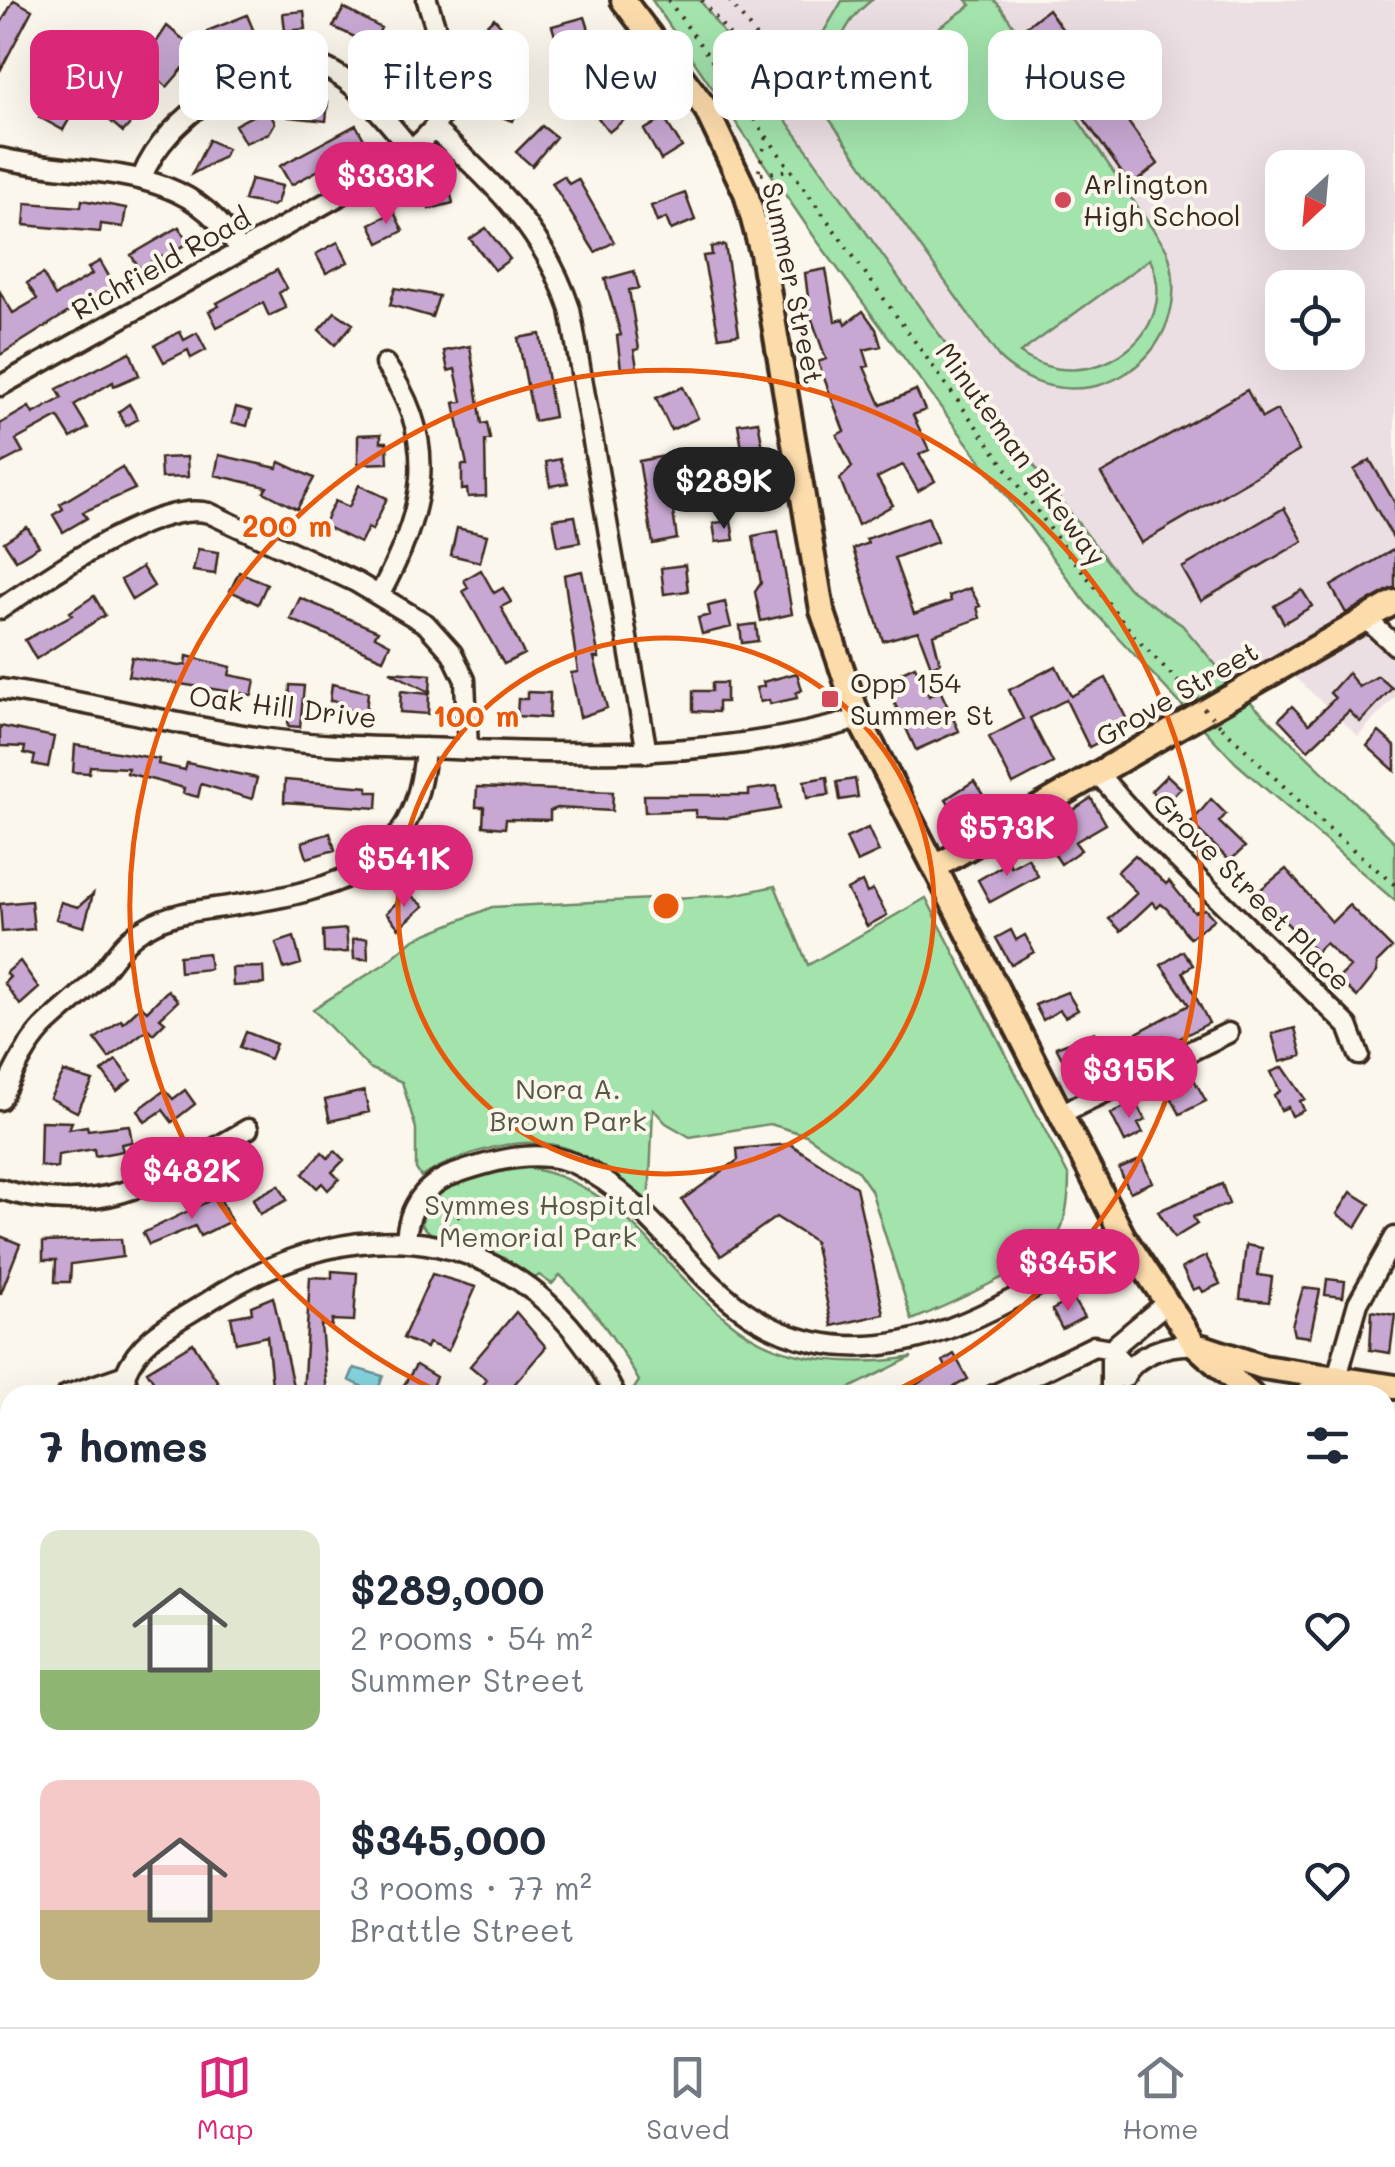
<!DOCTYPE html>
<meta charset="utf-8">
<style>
:root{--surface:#fff;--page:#f6f6f7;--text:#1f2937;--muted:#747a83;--line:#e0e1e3;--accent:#db2777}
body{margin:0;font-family:Mali,sans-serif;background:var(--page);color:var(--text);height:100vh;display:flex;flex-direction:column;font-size:38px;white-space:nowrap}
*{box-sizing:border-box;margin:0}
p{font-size:32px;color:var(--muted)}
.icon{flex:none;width:55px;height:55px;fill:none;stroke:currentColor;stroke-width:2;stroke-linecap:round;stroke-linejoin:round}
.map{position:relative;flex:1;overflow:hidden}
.drawer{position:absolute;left:0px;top:1385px;width:1395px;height:642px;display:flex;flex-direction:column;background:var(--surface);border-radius:30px 30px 0 0;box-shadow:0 10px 40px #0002}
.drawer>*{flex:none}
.top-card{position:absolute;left:30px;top:30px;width:1335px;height:90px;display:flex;gap:20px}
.needle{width:65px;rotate:206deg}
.fabs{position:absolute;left:1265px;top:150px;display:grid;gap:20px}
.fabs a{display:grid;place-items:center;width:100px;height:100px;border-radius:20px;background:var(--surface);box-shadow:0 10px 40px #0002;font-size:50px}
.price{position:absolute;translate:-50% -85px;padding:0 22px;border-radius:35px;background:var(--accent);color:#fff;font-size:32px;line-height:65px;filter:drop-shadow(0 2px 5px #0008)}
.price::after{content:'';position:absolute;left:50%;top:60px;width:30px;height:22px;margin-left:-15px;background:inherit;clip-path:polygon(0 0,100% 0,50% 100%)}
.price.on{background:#222;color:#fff}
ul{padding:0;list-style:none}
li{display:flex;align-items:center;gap:30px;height:250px;padding:0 40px}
li span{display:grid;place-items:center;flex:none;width:280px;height:200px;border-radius:20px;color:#555}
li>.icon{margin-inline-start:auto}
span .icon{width:120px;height:120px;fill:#fffc;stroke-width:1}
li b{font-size:42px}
h2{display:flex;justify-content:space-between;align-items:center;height:120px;padding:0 40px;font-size:42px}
.pill{padding:0 35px;border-radius:20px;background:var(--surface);box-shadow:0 10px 40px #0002;font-size:35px;line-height:90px}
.pill.on{background:var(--accent);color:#fff}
.tab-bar{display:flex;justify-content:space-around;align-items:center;height:140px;border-top:2px solid var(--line);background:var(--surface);font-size:28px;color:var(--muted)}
.tab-bar a{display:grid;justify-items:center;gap:5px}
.tab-bar .on{color:var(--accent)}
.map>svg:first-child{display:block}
.built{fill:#ecdfe4;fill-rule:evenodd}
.green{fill:#a3e4ad;stroke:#6f8766;stroke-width:2.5;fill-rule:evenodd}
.water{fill:#84d4df;stroke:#679092;stroke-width:2.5}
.building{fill:#c8a8d3;stroke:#3b2a1e;stroke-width:2.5}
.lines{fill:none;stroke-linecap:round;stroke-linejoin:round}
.minor-casing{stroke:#3b2a1e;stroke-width:25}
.major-casing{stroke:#3b2a1e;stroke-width:30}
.path{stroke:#3b2a1e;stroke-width:4;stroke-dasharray:2.5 8;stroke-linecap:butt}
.minor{stroke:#fbf7ec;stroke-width:18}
.major{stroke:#fddcac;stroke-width:22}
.path-bridge{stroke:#3b2a1e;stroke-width:4;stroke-dasharray:2.5 8;stroke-linecap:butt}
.ring{fill:none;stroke:#e8590c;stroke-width:5}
.poi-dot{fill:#d1495b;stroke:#fbf7ec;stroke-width:4}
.labels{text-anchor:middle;stroke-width:8;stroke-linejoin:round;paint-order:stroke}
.poi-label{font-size:28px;fill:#3b2a1e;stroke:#fbf7ec;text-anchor:start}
.street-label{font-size:28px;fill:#3b2a1e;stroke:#fbf7ec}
.park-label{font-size:28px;fill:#555842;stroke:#fbf7ec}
.centre{fill:#e8590c;stroke:#fbf7ec;stroke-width:5}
.ring-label{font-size:30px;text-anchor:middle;font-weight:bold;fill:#e8590c;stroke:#fbf7ec;stroke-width:8;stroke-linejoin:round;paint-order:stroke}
</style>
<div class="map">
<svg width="1395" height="2027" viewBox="0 0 1395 2027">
<rect width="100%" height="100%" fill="#fbf7ec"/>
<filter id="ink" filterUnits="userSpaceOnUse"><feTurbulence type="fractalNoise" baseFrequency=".01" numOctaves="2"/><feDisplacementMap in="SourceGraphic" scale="20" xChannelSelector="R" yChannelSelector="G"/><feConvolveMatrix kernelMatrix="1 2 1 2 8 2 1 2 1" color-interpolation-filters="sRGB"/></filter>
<g filter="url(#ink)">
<path class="built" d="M700 0H1395V593L1233 685 1182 625 1128 588 1019 446ZM1282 168H1348V232H1282ZM1282 288H1348V352H1282Z
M1369 632 1395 653V697L1358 736 1294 676Z
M1109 1048 1131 1097 1079 1120 1057 1075Z
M1385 1507 1395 1513V1605L1385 1611Z"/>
<path class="green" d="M652 0H700L1019 446 1128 588 1182 625 1233 685 1395 842V901L1236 763 1086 603 815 238Z
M872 0C841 23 828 60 839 97L971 5 966 0H994L1000 6 1167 250C1202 355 1084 433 1001 360L788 61 802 51 816 69 823 33 842 1ZM1150 259C1185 336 1087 401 1020 353Z
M775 886 808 965 926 898 1069 1177C1069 1197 1066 1220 1057 1238 1046 1261 939 1309 912 1320L871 1190 857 1170 806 1135 770 1124 690 1137 666 1123 653 1109 649 1201C624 1183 600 1162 571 1150 525 1131 460 1153 421 1177L416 1169V1129L402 1082 369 1068 313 1009 386 963 414 939 492 907 733 895Z
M528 1168C633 1186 667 1284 749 1335 793 1363 863 1366 912 1357L836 1395H630L639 1381C617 1341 593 1306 560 1275L552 1284 539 1275 534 1279 484 1251 431 1234 422 1225C422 1181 493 1172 528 1168Z
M1014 2018H1142L1152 2027H1012Z"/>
<path class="water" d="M354 1368 383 1376 379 1387 371 1391 349 1380Z"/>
<path class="building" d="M14 0 32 10 0 71V25Z
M344 8 381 28 372 45 333 27Z
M1048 9 1158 164 1131 186 1022 30Z
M304 11 306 29 285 31 283 13Z
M247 15 255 34 250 35 252 40 237 46 224 42 213 47 207 31Z
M585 17 591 36 558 46 552 26Z
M494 18 514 40 499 54 479 32Z
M167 26 202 55 191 69 186 65 167 87 141 65Z
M399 47 406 55 410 51 425 69 404 87 384 59Z
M488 86 522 101 513 121 478 109Z
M609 90 630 115 609 132 589 106Z
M126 95 142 110 123 132 107 118Z
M290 95 328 102 326 121 288 117Z
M49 98 74 111 63 130 39 117Z
M267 108 275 123 269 133 245 143 235 125Z
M664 118 682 147 661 160 644 130Z
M356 125 365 141 359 148 291 185 280 166Z
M542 126 556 137 532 166 516 152Z
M209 140 227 149 223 157 192 174Z
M564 176 569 184 578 179 614 242 595 252 552 183Z
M251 179 282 186 277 203 272 206 244 200Z
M448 183 453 203 429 209 424 189Z
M685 193 695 220 671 230 666 218 657 222 651 206Z
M82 200 126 208 123 227 101 224 100 232 24 225 26 203 81 207Z
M394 212 403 231 379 243 370 224Z
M179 227 189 243 139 268 131 255Z
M486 228 510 259 495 270 470 239Z
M338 242 348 262 326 273 316 254Z
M725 245 739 334 719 337 703 256 712 255 711 247Z
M100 261 116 288 88 305 86 301 0 355V292L13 313 37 299 27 283 43 274 55 296 92 274 88 268Z
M826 269 835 321 844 319 846 324 863 311 876 329 881 346 864 350 869 366 864 367 881 405 916 390 925 410 913 415 929 450 919 454 935 481 918 491 903 465 877 478 893 505 858 525 840 479 852 467 837 435 844 431 818 362 826 359 810 314 805 273Z
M277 270 287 288 279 293 286 308 269 316 263 303 217 327 209 311 219 306 217 303Z
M634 271 639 288 629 290 639 349 634 350 637 367 621 369 617 336 621 335 605 279Z
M395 288 439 296 432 317 390 305Z
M335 312 353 324 335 345 319 330Z
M180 332 184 340 197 333 206 350 191 358 188 350 164 362 155 345Z
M540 334 554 417 534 421 518 338Z
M470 346 482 424 487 423 490 439 485 440 486 496 468 497 467 489 462 490V465H467L454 403 462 401 455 369 448 371 444 351Z
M130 352 139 375 114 386 113 382 74 405 88 428 71 438 58 417 16 440 23 452 0 464V424L29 407 33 414 62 398 57 389Z
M683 387 698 418 671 430 656 398Z
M1247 390 1262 418 1277 410 1299 451 1141 543 1101 474Z
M129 404 138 419 126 426 118 412Z
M236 407 251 411 247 426 232 422Z
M758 421 773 501 751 504 738 424Z
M381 434V442H387L388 463 358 464V435Z
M219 455 277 468 280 462 314 478 297 509 264 492 267 487 215 475Z
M665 456 677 539 653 544 639 461Z
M187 457 188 477 161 478 160 458Z
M560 459 568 483 550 486 546 462Z
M1370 460 1395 503V541L1354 470Z
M122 467 135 489 83 512 87 518 63 532 53 515 63 509 60 504Z
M359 485 387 498 372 530 368 528 360 543 323 525 335 501 349 507Z
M1284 508 1303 541 1201 601 1182 568Z
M575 516 580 542 558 546 553 519Z
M928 517 937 542 894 558 914 614 951 601 949 596 970 588 980 606 977 607 980 618 933 635 940 663 931 666 918 631 883 641 853 549 868 543 866 539Z
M731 521 734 540 716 542 713 523Z
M27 527 39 546 16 560 4 542Z
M457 528 487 535 480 562 451 555Z
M778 531 792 614 761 621 755 592 761 583 753 536Z
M198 549 218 552 215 574 193 571Z
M1395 549V587L1346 613 1331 586Z
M685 565 688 591 664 594 661 568Z
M142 567 154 586 132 600 121 580Z
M481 570 494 593 503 588 511 602 501 607 524 654 504 664 463 591 468 588 464 580Z
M582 571 599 658H594L607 708 580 717 571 673 578 672 564 575Z
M239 572 267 584 258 604 230 591Z
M1302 590 1312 606 1284 623 1274 606Z
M94 596 105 615 36 659 25 640 72 615 70 612Z
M300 598 378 631 375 636 390 644 383 659 290 619Z
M725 602 731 627 702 634 698 618 710 615 708 606Z
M756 624 758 641 742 643 740 626Z
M187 656 231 667 229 675 255 680 252 695 128 676 132 657 179 666 186 665Z
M915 666 929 696 940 690 959 731 916 750 884 680Z
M1056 666 1071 696 1106 678 1130 726 1089 747 1066 700 1030 718 1053 763 1013 784 989 737 1023 719 1009 690Z
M390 672 431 675 430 692Z
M797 673 802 690 796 693 797 698 770 704 769 700 760 702 756 688 764 686 763 682Z
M1348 673 1359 687 1378 676 1392 688 1360 722 1349 711 1308 750 1279 719 1292 706 1309 724 1335 698 1330 693Z
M712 683H726V702H718V712L693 711V691H712Z
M332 684 368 692 366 712 342 709V702L330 701Z
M290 685 304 686 300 727 288 726Z
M401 691 429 694 428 714 400 712Z
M527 692 550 693 549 718 517 716 518 699H527Z
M0 726 54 737 48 767 33 764 35 756 24 753 25 747 0 746Z
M1379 732 1395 746V771L1367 746Z
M75 745 159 759 158 764 185 770 187 763 257 778 252 799 201 784 198 797 183 793 184 788 127 773 128 768 90 766 89 773 73 772Z
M1167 775 1181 788 1165 804 1151 791Z
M827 777 829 795 807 798 804 781Z
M855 779 858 797 840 800 837 782Z
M285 780 368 787V792H378L377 808 284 802Z
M974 781 990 806 962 824 946 799Z
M777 786 780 809 727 818 696 817V810L645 812 644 795H749V790Z
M477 787 613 792 612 811 557 808 550 811V820L506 819 505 828 483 826 484 807H476Z
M1091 798 1106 824 1075 842 1081 850 1061 864 1040 832Z
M1211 799 1226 814 1219 822 1245 847 1230 861 1191 823Z
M868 828 879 852 857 862 846 838Z
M330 833 335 850 307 858 302 842Z
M444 842 461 852 451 871 433 861Z
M1135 855 1166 884 1169 881 1194 912 1205 909 1214 919 1190 938 1167 909 1161 904 1157 908 1152 902 1121 931 1109 919 1137 893 1117 872Z
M1028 858 1038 876 990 902 978 880 1009 862 1011 867Z
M1286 869 1332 922 1349 905 1392 948 1377 963V972L1357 997 1338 979 1350 967 1325 943 1316 952 1256 893Z
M862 882 867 893 873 890 887 915 867 926 847 890Z
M407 892 424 906 399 928 386 913Z
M93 894 84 927 56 919 61 902 78 907Z
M31 901 34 929 2 932 0 904Z
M346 929 348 952 324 953 323 931Z
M1011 930 1016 940 1025 935 1034 952 1011 965 996 938Z
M294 937 301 964 284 969 276 943Z
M367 938 368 959H354L353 939Z
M1183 951 1193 965 1183 972 1209 1023 1084 1088 1070 1061 1065 1064 1056 1047 1095 1032 1105 1050 1189 1005 1161 965Z
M208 953 210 969 180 972 179 956Z
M20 961 39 988 20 1005 4 983 10 977 6 973Z
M263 967 264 984 233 986 232 968Z
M168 990 178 1001 160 1018 165 1022 153 1034 148 1029 109 1058 95 1039 121 1020 123 1023 141 1006 147 1011Z
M1067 992 1078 1010 1065 1017 1060 1010 1043 1020 1035 1005Z
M1295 1028 1302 1056 1280 1062 1272 1034Z
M246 1032 276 1044 270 1059 240 1047Z
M116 1060 131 1080 117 1091 102 1071Z
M1283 1067 1305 1099 1300 1101 1304 1110 1292 1116 1288 1107 1281 1110 1274 1095 1280 1091 1271 1072Z
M64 1072 93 1081 77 1112 50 1098Z
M1192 1076 1206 1101 1180 1114 1168 1092Z
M165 1090 173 1099 185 1090 195 1104 172 1122 163 1110 145 1122 138 1110Z
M364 1091 369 1112 330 1121 325 1100Z
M1135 1101 1145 1120 1138 1124 1143 1133 1125 1142 1111 1114Z
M41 1121 72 1122 69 1129 87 1126 88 1130 129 1125 132 1142 121 1144 123 1151 95 1156 94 1149 58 1155 57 1168 40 1166Z
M790 1144 856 1187 884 1314 832 1326 814 1241 776 1217 721 1256 682 1200 738 1160 737 1149Z
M335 1151 344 1160 332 1172 339 1179 328 1190 322 1183 317 1188 303 1174 322 1152 328 1158Z
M1142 1159 1152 1182 1130 1192 1119 1169Z
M1222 1184 1229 1204 1193 1217 1197 1224 1174 1238 1158 1211Z
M279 1185 287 1200 260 1214 253 1199Z
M1351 1192 1370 1204 1356 1227 1337 1214Z
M215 1198 221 1200 231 1221 200 1236 195 1226 149 1245 143 1233Z
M0 1236 20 1244 1 1293H0Z
M121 1239 123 1257 71 1264 70 1282H55L56 1260H43V1242Z
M1246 1245 1262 1248 1258 1275 1272 1277 1269 1302 1240 1299Z
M1206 1256 1220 1284 1203 1292 1200 1287 1193 1290 1182 1268Z
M332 1271 357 1273 354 1321 332 1320V1326L321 1325 327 1395H303L310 1277 332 1278Z
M432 1274 476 1287 448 1351 428 1343 426 1348 403 1338Z
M1327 1279 1345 1281 1343 1297 1325 1295Z
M1303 1288 1320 1290 1310 1337 1294 1335 1292 1326Z
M273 1297 274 1301 295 1395H273L267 1336 236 1343 231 1317 252 1313 251 1306Z
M1073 1299 1084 1317 1062 1329 1052 1310Z
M1372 1311 1395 1315 1390 1353 1370 1350Z
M516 1312 546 1347 505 1395H495L483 1385 487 1380 470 1366Z
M193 1343 226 1395H162L147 1371Z
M954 1354 968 1379 940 1395H898L946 1367 943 1361Z
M416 1365 436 1377 428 1395H398Z"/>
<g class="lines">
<defs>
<path id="minor" d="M435 130C494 183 545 232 570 309L647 753
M0 158C87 179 186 158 240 251
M142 177C156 142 182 120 211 97 306 24 348 72 412 151
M0 386 376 175C466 116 457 96 427 0
M380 594C423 513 442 444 385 364
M0 609C45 579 156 499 209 513L356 582 426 624 452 653 465 680 468 750
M1366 619 1395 645
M0 689C88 701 174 725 262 738 325 747 389 747 452 749 591 755 725 758 859 719
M1098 774 1149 831 1348 1026 1359 1055
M0 1100C12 1076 24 1048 43 1028 61 1010 83 995 99 976 115 957 124 939 147 927 174 911 205 910 236 905 340 889 417 869 425 748
M1060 1114 1228 1033
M0 1189C103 1221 162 1179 248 1129
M406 1240C408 1207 425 1183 457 1173 492 1161 538 1147 575 1164 671 1209 705 1320 815 1342 928 1366 1028 1288 1123 1236
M1337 1377 1358 1303 1395 1237
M1124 1378C1134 1354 1171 1343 1195 1345
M67 1395 125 1375
M129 1395 125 1375C140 1337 176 1322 209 1301 363 1201 528 1223 615 1395
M994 1395 1094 1346 1111 1349 1127 1370
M1111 1395V1349L1165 1304
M0 1428 10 1423
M0 1561 10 1583
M1385 1837 1395 1854
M209 2018 215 2027
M1294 2018 1298 2027
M366 2025 378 2018
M615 2027 631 2018
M921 2027 922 2018"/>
<path id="major" d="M623 0 706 109 746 193 762 253 822 610 859 719 1123 1236 1195 1345 1251 1395
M937 866 1395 602
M1203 1347 1263 1367 1395 1387
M1306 1395 1337 1377
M1385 1490 1395 1495"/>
</defs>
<use href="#minor" class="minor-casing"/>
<use href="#major" class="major-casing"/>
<path class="path" d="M668 0 1067 552 1137 639 1189 693
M702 0 739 47 751 48 755 35 729 0
M759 171 766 136
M761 174 790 170
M1222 727 1323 824 1395 885
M477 1207 481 1206
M467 1210 470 1209
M457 1217 460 1215"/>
<use href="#minor" class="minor"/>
<use href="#major" class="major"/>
<path class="path-bridge" d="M1189 693 1222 727"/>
</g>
</g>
<g class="ring">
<circle cx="666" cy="906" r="268"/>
<path d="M444 1394A536 536 0 1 1 888 1394"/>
</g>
<g class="poi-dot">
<circle cx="1063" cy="200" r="10"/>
<rect x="820" y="689" width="20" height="20" rx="5"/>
</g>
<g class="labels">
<g class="poi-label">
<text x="1083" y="194">Arlington<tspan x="1083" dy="32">High School</tspan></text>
<text x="850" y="693">Opp 154<tspan x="850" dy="32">Summer St</tspan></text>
</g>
<g class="street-label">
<text transform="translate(161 264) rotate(-29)" y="10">Richfield Road</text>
<text transform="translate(793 283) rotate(78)" y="10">Summer Street</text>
<text transform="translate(1021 454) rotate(54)" y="10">Minuteman Bikeway</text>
<text transform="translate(1177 694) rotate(-30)" y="10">Grove Street</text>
<text transform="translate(283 707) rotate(7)" y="10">Oak Hill Drive</text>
<text transform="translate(1252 892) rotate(45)" y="10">Grove Street Place</text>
</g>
<g class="park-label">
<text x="568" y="1099">Nora A.<tspan x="568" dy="32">Brown Park</tspan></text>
<text x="538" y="1215">Symmes Hospital<tspan x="538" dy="32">Memorial Park</tspan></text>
</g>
</g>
<circle cx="666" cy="906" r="15" class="centre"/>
<g class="ring-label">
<text x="287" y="537">200 m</text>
<text x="476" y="727">100 m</text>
</g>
</svg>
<div class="fabs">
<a><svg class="needle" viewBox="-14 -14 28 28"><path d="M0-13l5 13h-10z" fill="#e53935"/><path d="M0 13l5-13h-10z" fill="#747a83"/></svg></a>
<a><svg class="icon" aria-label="locate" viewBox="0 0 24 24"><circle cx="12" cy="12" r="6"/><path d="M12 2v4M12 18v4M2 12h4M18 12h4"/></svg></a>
</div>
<b class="price" style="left:386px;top:227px">$333K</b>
<b class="price on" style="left:724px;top:532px">$289K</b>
<b class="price" style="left:1007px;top:879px">$573K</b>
<b class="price" style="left:404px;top:910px">$541K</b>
<b class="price" style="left:1129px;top:1121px">$315K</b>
<b class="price" style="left:192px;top:1222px">$482K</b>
<b class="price" style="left:1068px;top:1314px">$345K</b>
<div class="top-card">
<a class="pill on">Buy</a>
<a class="pill">Rent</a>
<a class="pill">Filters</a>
<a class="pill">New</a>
<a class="pill">Apartment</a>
<a class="pill">House</a>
</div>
<section class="drawer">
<h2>7 homes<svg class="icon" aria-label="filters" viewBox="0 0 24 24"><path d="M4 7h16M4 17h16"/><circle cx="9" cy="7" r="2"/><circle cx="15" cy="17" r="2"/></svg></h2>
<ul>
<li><span style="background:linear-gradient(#dfe7d0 70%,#8fb573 0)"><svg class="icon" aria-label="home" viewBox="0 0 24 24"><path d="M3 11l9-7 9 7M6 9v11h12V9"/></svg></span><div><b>$289,000</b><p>2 rooms · 54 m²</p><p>Summer Street</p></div><svg class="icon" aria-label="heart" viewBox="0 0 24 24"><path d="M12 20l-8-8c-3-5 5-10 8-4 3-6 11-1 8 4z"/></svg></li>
<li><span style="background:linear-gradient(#f6c9c9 65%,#c2b280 0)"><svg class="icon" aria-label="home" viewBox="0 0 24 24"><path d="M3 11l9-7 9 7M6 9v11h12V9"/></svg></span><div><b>$345,000</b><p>3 rooms · 77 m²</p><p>Brattle Street</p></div><svg class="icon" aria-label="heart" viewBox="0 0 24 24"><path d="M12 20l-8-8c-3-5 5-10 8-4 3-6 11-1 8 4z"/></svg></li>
</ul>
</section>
</div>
<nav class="tab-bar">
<a class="on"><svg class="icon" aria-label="map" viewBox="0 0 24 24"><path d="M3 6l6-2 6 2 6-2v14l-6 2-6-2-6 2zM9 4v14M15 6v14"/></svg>Map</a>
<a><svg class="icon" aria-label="saved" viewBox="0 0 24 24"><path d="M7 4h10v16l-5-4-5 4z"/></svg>Saved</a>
<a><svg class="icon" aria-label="home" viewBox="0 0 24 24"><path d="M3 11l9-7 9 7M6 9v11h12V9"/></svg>Home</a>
</nav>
